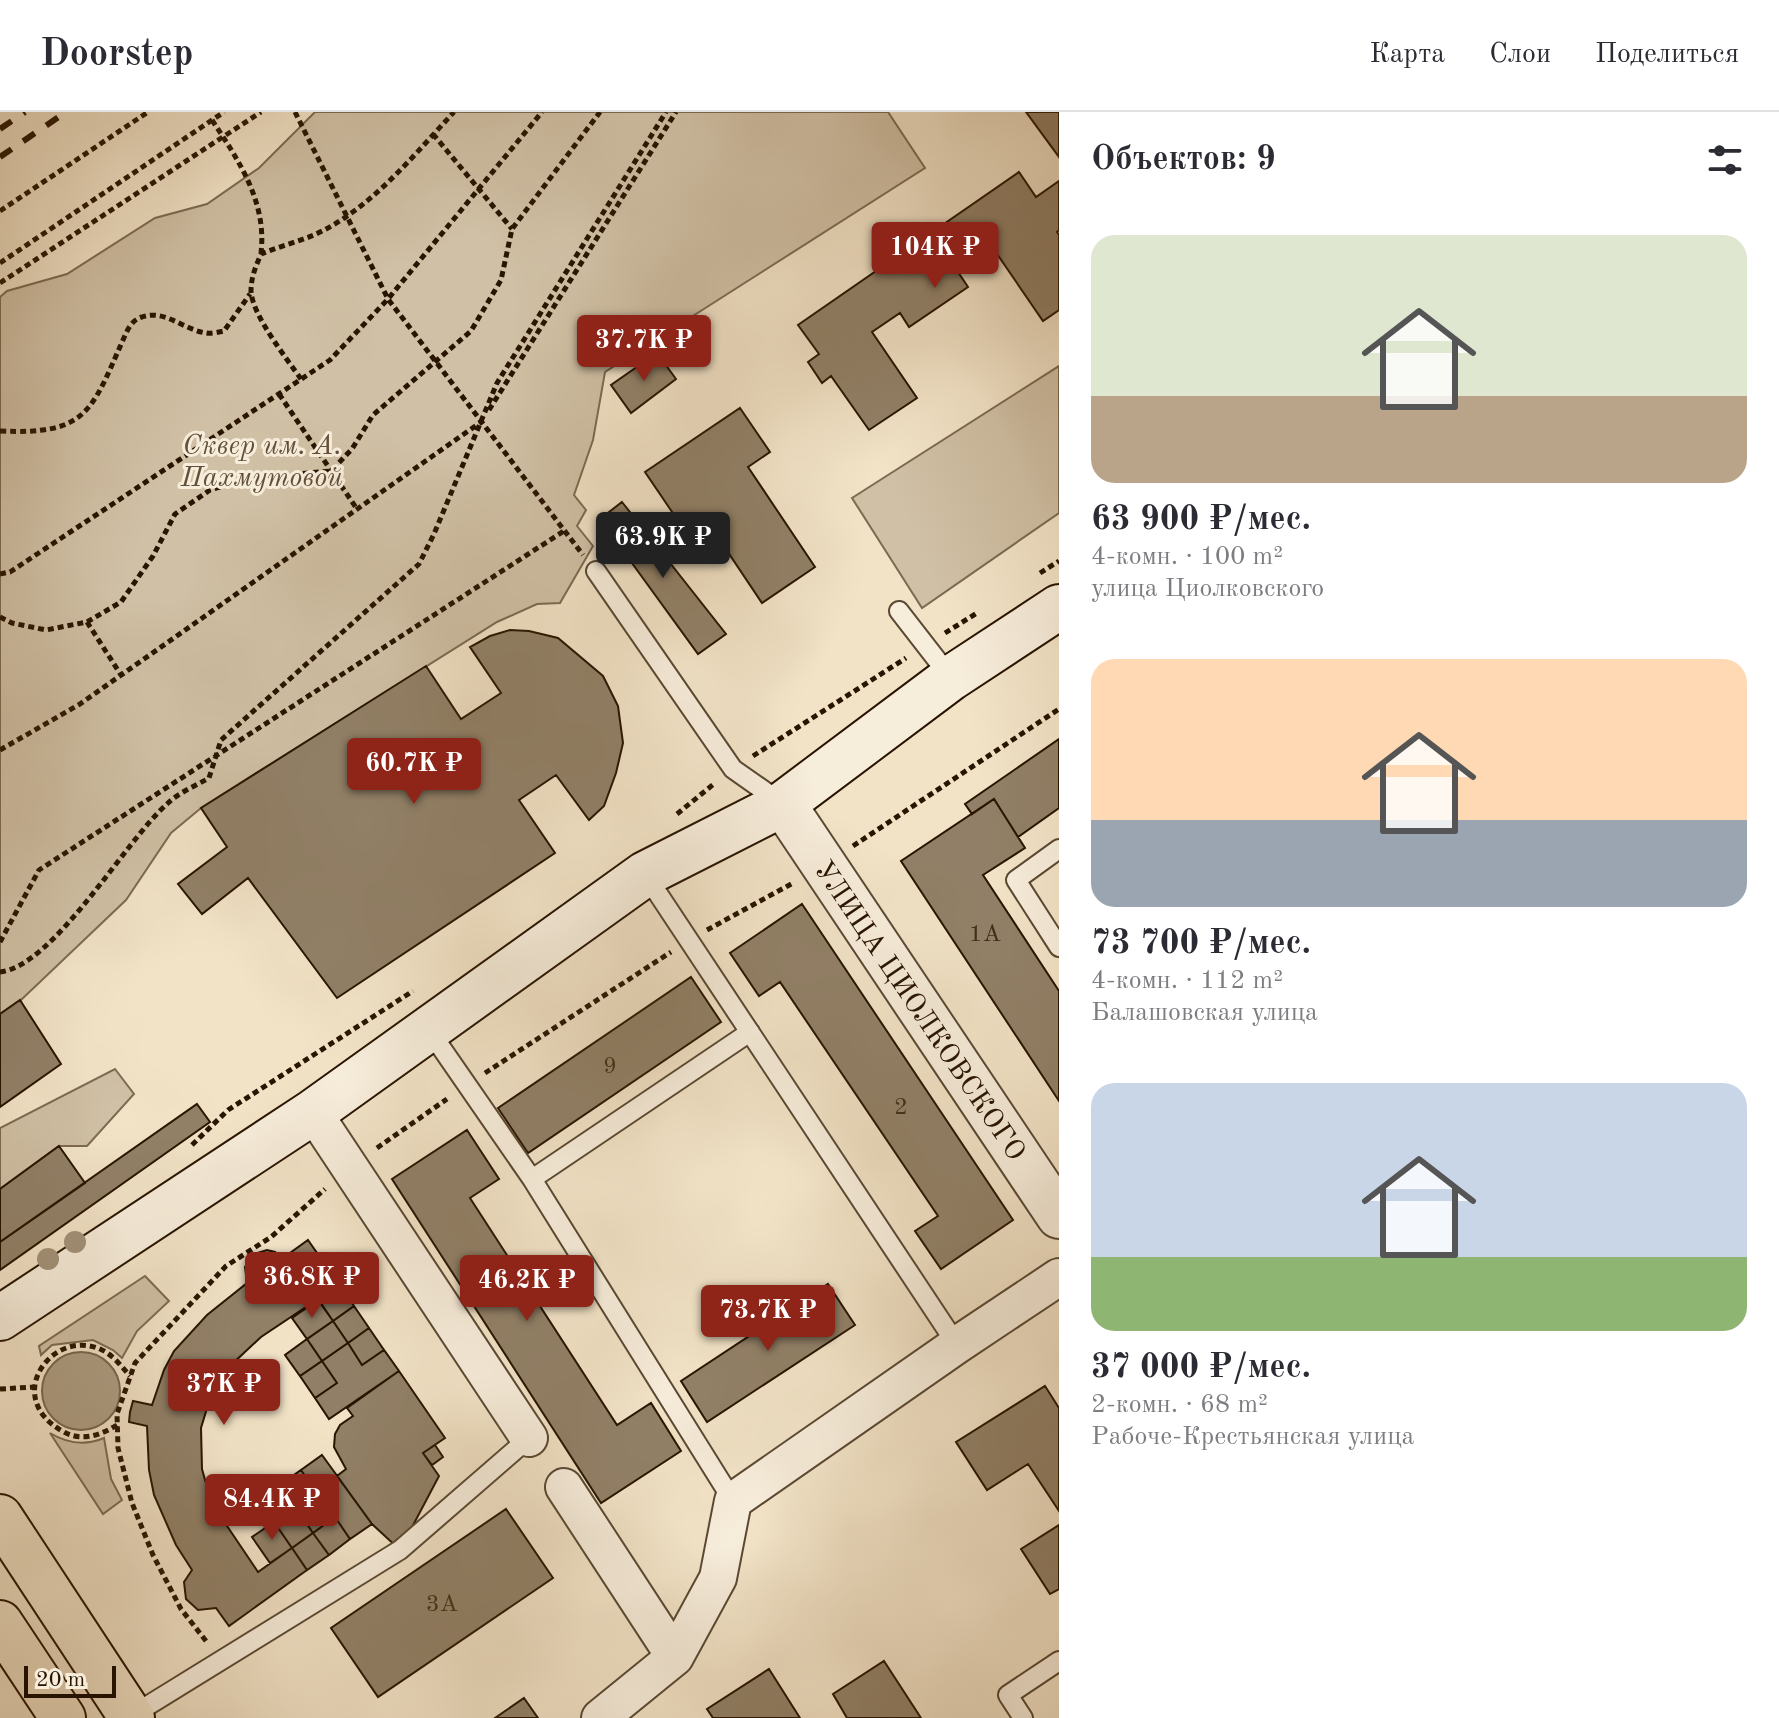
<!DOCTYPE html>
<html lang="ru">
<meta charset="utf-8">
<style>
:root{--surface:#fff;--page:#f7f7f7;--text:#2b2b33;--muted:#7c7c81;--line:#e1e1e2;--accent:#8f2418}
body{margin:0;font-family:"Old Standard TT",serif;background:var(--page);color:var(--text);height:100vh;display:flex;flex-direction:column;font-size:30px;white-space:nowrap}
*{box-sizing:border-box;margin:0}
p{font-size:26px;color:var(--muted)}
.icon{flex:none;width:44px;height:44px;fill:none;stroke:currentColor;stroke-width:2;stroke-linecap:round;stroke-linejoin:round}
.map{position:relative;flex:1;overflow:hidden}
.details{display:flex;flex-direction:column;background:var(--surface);width:720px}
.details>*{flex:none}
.scale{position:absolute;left:24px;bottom:20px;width:92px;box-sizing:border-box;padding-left:8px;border:4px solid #281400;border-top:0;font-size:22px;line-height:28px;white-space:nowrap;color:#281400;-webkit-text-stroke:6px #f7eddb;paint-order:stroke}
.price{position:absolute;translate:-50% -68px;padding:0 18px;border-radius:8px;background:var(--accent);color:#fff;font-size:26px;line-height:52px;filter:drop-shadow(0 2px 4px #0008)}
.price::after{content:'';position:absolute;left:50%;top:48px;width:24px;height:18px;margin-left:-12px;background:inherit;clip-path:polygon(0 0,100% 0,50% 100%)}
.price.current{background:#222;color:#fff}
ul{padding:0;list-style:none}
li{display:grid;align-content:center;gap:16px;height:424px;padding:0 32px}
li span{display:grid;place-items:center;height:248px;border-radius:24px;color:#555}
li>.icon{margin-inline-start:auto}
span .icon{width:144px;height:144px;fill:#fffc;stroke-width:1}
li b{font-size:34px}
h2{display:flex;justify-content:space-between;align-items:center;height:96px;padding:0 32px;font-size:34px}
header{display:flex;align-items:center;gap:48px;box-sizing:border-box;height:112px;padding:0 40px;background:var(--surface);border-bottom:2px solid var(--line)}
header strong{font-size:38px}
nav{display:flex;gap:44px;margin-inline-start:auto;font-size:28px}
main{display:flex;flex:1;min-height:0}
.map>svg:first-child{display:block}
.green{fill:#d0c0a5;stroke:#7c6a52;stroke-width:2}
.water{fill:#ad9d83;stroke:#78664f;stroke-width:2}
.building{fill:#918067;stroke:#281400;stroke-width:2}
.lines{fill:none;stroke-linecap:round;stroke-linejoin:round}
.service-casing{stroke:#5a4832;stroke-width:22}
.minor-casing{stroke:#5a4832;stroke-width:40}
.tertiary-casing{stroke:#5a4832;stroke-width:48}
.secondary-casing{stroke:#281400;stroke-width:48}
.primary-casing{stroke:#281400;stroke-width:48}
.path{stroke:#281400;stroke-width:5;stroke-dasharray:6 4;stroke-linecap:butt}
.service{stroke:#f7eddb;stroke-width:18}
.minor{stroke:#f7eddb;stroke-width:36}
.tertiary{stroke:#f7eddb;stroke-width:44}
.secondary{stroke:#f7eddb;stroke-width:44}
.primary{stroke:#f2e3c7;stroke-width:44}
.rail{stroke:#281400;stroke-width:6;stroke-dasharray:14 14;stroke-linecap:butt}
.tree{fill:#a39279}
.labels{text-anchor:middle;stroke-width:6;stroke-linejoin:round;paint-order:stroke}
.number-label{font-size:24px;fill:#422f1a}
.park-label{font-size:28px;font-style:italic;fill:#63503a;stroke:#f7eddb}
.street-label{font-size:28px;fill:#281400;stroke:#f7eddb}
</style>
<header>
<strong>Doorstep</strong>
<nav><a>Карта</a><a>Слои</a><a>Поделиться</a></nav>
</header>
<main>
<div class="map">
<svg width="1059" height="1606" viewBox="0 0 1059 1606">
<rect width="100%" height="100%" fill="#f2e3c7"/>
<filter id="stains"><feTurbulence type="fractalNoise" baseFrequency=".0025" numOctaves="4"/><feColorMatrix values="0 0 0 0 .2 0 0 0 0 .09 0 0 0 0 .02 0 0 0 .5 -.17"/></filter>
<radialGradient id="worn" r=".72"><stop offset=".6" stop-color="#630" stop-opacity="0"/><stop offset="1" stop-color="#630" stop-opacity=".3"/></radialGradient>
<path class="green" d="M315 0H888L925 56 605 260 593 328 574 383 586 398 577 414 593 434 560 491 537 492 497 510 201 696 171 721 126 788 21 888 0 902V185L7 179 67 162 155 106 207 92 259 56Z
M1059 254V401L922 496 852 386Z
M115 957 134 982 87 1034H59L0 1077V1016Z
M145 1164 169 1189 137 1219 122 1246 113 1238 93 1228 52 1233 41 1243 39 1234Z
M50 1321C68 1332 85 1334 104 1326L111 1367 122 1388 103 1402Z"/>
<path class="water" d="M42 1279a39 39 0 1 1 78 0a39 39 0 1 1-78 0Z"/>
<path class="building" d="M1026 0H1059V45Z
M1019 60 1036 85 1059 69V118L1057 120 1059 123V198L1043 209 997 142 973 158 969 152 958 160 968 175 909 215 900 201 872 220 917 286 869 318 831 264 822 271 808 250 819 242 798 213Z
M657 241 676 267 631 301 611 273Z
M740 296 770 340 748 355 815 455 762 491 707 409 687 422 645 360Z
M622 390 726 522 698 542 600 407Z
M510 518 529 519 558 526 603 564 618 594 623 631 616 661 604 694 589 708 556 663 519 688 555 741 337 886 248 766 202 802 178 772 227 735 201 696 426 554 461 607 501 581 470 535 490 524Z
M1059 627V696L1018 725 994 687 972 702 965 692Z
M994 687 1025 736 983 763 1059 879V989L901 749Z
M802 792 1013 1108 941 1157 915 1119 938 1104 780 870 759 884 730 841Z
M691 865 721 910 528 1041 498 996Z
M20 888 61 952 0 995V902Z
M197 992 210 1010 0 1158V1130Z
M467 1018 499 1067 470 1086 617 1313 651 1291 681 1339 601 1391 392 1067Z
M59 1034 85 1071 0 1130V1077Z
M308 1128 354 1194 333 1209 318 1187 261 1225 230 1254 220 1269 211 1283 201 1316 202 1357 209 1382 221 1405 258 1460 292 1436 307 1458 229 1514 216 1496 198 1498 186 1487 184 1470 192 1458 176 1433 154 1383 149 1358 147 1314 129 1310 130 1300 133 1289 152 1293 164 1258 174 1239 207 1203 247 1171 245 1155 254 1142 267 1138 275 1140 283 1146Z
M828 1172 855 1213 707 1310 681 1269Z
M318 1188 333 1209 307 1227 292 1206Z
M354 1194 369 1216 348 1231 333 1209Z
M333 1209 348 1231 322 1249 307 1227Z
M369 1216 384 1238 362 1253 348 1231Z
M307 1227 322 1249 300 1264 285 1243Z
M348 1231 362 1253 384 1238 399 1259 329 1307 315 1286 337 1271 322 1249Z
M322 1249 337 1271 315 1286 300 1264Z
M399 1259 445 1326 423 1341 439 1364 400 1438 372 1412 337 1364 346 1357 334 1335 335 1322 340 1313 353 1304 347 1296Z
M1045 1274 1059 1296V1399L1028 1352 987 1378 956 1330Z
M435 1333 443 1345 432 1353 423 1341Z
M322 1343 372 1412 350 1427 335 1405 313 1421 295 1395 316 1380 301 1358Z
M301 1358 316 1380 295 1395 280 1373Z
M280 1373 295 1395 274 1410 258 1388Z
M295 1395 313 1421 292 1436 274 1410Z
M506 1397 553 1466 378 1585 331 1516Z
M335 1405 350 1427 329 1443 313 1421Z
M274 1410 292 1436 270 1451 252 1425Z
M1059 1413V1477L1050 1482 1021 1437Z
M313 1421 329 1443 307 1458 292 1436Z
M884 1549 921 1606H847L833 1582Z
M769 1557 800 1606H713L707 1597Z
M524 1586 538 1606H495Z"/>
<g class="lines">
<defs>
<path id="service" d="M596 459 733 657 783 692
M899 499 951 566
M1059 737 1016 768 1059 835
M645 762 957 1233
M429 918 532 1067 733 1389
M532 1067 750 920
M131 1604 400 1438 529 1326
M1023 1606 1008 1583 1059 1549"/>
<path id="minor" d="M313 1000 529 1326
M564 1375 675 1545 600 1606
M675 1545 718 1466 733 1389 957 1233 1059 1165"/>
<path id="tertiary" d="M783 692 1059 1104"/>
<path id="secondary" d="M0 1206 313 1000 645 762 783 692 951 566 1059 495"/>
<path id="primary" d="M0 1405 132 1606
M0 1511 63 1606"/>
</defs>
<use href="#service" class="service-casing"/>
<use href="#minor" class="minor-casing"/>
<use href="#tertiary" class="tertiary-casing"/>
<use href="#secondary" class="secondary-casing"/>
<use href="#primary" class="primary-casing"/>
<path class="path" d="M295 0 388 187 583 443
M212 8C239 49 267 90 261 141
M433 22 512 117
M0 99 148 0
M0 151 224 0
M0 171 261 0
M301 267C287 247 252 203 251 179 251 165 256 154 261 142 278 135 297 130 314 123 371 97 412 45 454 0
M279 282 357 397
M489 298 676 0
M0 319C87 323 91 300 123 228 127 219 131 208 142 205 165 197 184 218 206 221 211 222 219 220 224 219L250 182
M1040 461 1059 449
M0 462 10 460 330 248 388 187 542 0
M0 505 12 511 46 518 87 510 121 490 153 444 175 402 210 378 250 366 331 359 352 337 373 303 471 219 501 168 512 117 600 0
M87 510 121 563
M945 521 977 501
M0 638 80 592 481 310
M753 644 906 546
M677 702 715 671
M853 734 1059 597
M707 818 793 771
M0 830 39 758 564 419
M0 860C54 854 125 729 167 692 178 681 195 674 209 666L221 628 419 452 434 422 497 271 666 0
M485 961 671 840
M192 1033 228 998 413 879
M377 1036 447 987
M0 1277 34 1275
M117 1313C101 1323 82 1330 64 1320 0 1286 53 1214 102 1238 113 1243 122 1255 130 1264
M206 1529 181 1497 153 1443 132 1391 118 1336 117 1302 135 1251 226 1154 271 1125 325 1077"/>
<use href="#service" class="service"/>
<use href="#minor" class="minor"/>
<use href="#tertiary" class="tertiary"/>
<use href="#secondary" class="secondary"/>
<use href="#primary" class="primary"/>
<path class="rail" d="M0 17 25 0
M0 45 66 0"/>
</g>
<g class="tree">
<circle cx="75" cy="1130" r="11"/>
<circle cx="48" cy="1147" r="11"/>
</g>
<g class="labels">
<g class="number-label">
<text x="985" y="829">1А</text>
<text x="610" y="961">9</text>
<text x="901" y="1002">2</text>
<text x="442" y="1499">3А</text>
</g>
<g class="park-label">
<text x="262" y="342">Сквер им. А.<tspan x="262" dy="32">Пахмутовой</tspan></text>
</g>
<g class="street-label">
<text transform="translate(921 898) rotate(56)" y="10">УЛИЦА ЦИОЛКОВСКОГО</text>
</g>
</g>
<rect width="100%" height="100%" filter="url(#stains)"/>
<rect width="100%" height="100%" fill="url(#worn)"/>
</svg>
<div class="scale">20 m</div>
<b class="price" style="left:935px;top:178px">104K ₽</b>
<b class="price" style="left:644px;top:271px">37.7K ₽</b>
<b class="price current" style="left:663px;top:468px">63.9K ₽</b>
<b class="price" style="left:414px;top:694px">60.7K ₽</b>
<b class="price" style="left:312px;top:1208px">36.8K ₽</b>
<b class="price" style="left:527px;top:1211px">46.2K ₽</b>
<b class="price" style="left:768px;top:1241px">73.7K ₽</b>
<b class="price" style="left:224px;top:1315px">37K ₽</b>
<b class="price" style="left:272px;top:1430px">84.4K ₽</b>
</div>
<section class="details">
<h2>Объектов: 9<svg class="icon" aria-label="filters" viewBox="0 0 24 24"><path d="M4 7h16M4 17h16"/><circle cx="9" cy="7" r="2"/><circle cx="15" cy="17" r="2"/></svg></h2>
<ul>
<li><span style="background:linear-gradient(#dfe7d0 65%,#b9a48a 0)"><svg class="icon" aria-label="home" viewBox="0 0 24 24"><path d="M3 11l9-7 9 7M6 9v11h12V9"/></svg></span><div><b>63 900 ₽/мес.</b><p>4-комн. · 100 m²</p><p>улица Циолковского</p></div></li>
<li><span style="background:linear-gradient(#ffd9b3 65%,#9aa5b1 0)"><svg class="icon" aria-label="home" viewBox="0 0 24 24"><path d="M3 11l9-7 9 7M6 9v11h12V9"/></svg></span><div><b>73 700 ₽/мес.</b><p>4-комн. · 112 m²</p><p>Балашовская улица</p></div></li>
<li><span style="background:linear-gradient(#c9d6e8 70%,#8fb573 0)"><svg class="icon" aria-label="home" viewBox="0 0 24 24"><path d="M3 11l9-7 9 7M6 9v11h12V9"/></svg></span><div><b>37 000 ₽/мес.</b><p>2-комн. · 68 m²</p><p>Рабоче-Крестьянская улица</p></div></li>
</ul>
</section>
</main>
